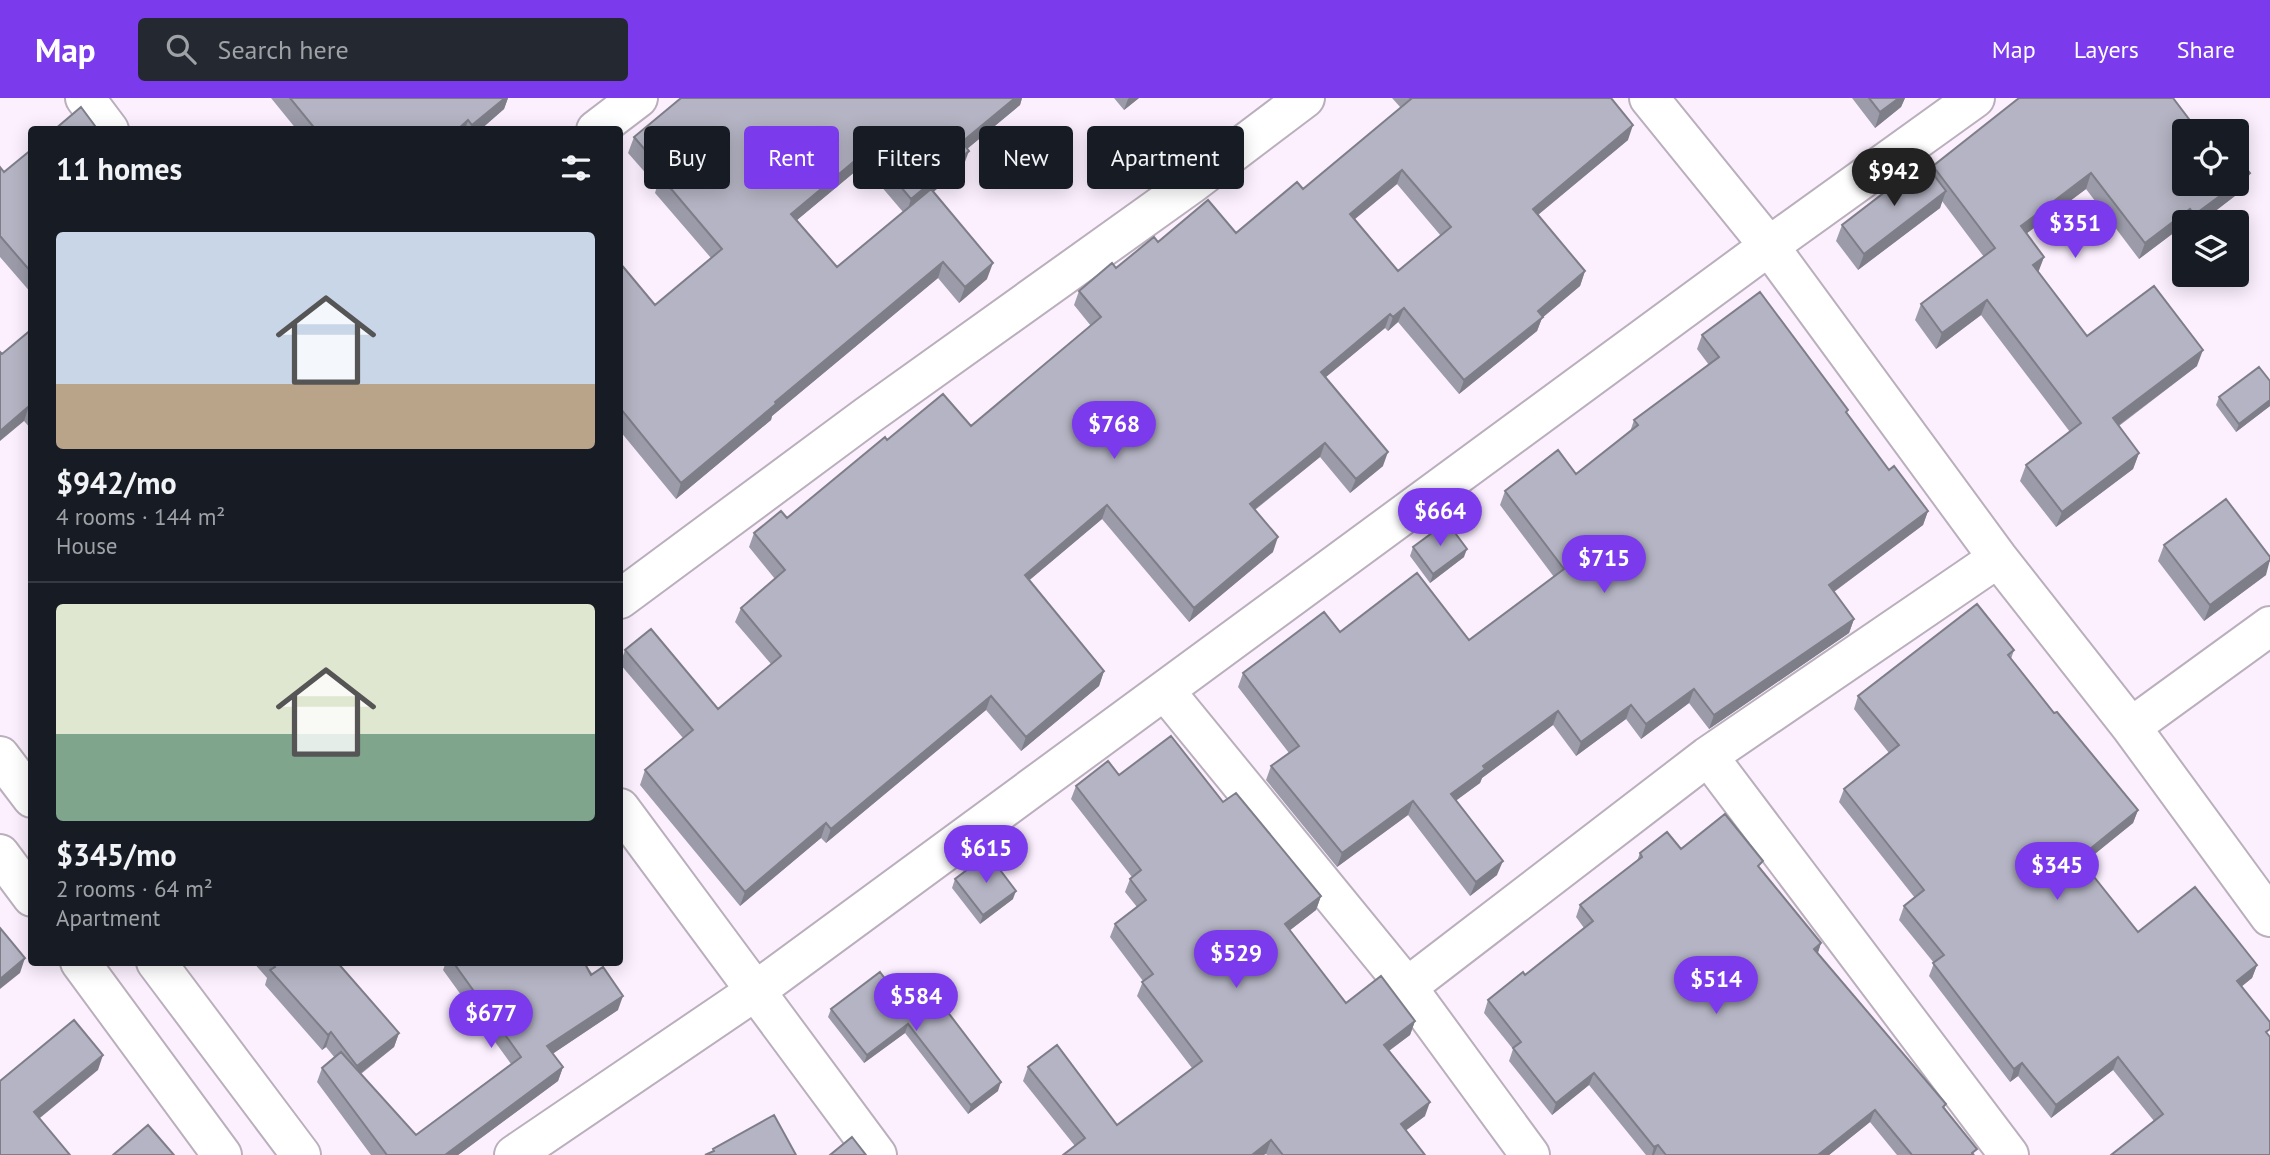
<!DOCTYPE html>
<meta charset="utf-8">
<style>
:root{--surface:#171b24;--page:#242831;--text:#f1f3f6;--muted:#9ea1a6;--line:#363941;--accent:#7c3aed}
body{margin:0;font-family:"PT Sans",sans-serif;background:var(--page);color:var(--text);height:100vh;display:flex;flex-direction:column;font-size:26px;white-space:nowrap}
*{box-sizing:border-box;margin:0}
p{font-size:23px;color:var(--muted)}
.icon{flex:none;width:38px;height:38px;fill:none;stroke:currentColor;stroke-width:2;stroke-linecap:round;stroke-linejoin:round}
.map{position:relative;flex:1;overflow:hidden}
.details{position:absolute;left:28px;top:28px;width:595px;height:840px;display:flex;flex-direction:column;background:var(--surface);border-radius:7px;box-shadow:0 4px 18px #0003}
.details>*{flex:none}
.hud{position:absolute;left:644px;top:28px;width:665px;height:63px;display:flex;gap:14px}
.controls{position:absolute;left:2172px;top:21px;display:grid;gap:14px}
.controls a{display:grid;place-items:center;width:77px;height:77px;border-radius:7px;background:var(--surface);box-shadow:0 4px 18px #0003;font-size:35px}
.price{position:absolute;translate:-50% -60px;padding:0 16px;border-radius:24px;background:var(--accent);color:#fff;font-size:23px;line-height:46px;filter:drop-shadow(0 2px 4px #0008)}
.price::after{content:'';position:absolute;left:50%;top:42px;width:21px;height:16px;margin-left:-10px;background:inherit;clip-path:polygon(0 0,100% 0,50% 100%)}
.price.selected{background:#222;color:#fff}
ul{padding:0;list-style:none}
li{display:grid;align-content:center;gap:14px;height:371px;padding:0 28px}
li+li{border-top:2px solid var(--line)}
li span{display:grid;place-items:center;height:217px;border-radius:7px;color:#555}
li>.icon{margin-inline-start:auto}
span .icon{width:126px;height:126px;fill:#fffc;stroke-width:1}
li b{font-size:30px}
h2{display:flex;justify-content:space-between;align-items:center;height:84px;padding:0 28px;font-size:30px}
.pill{padding:0 24px;border-radius:7px;background:var(--surface);box-shadow:0 4px 18px #0003;font-size:24px;line-height:63px}
.pill.selected{background:var(--accent);color:#fff}
header{display:flex;align-items:center;gap:42px;box-sizing:border-box;height:98px;padding:0 35px;background:var(--accent);color:#fff}
header strong{font-size:33px}
nav{display:flex;gap:38px;margin-inline-start:auto;font-size:24px}
.search{width:490px;height:63px;background:var(--page);display:flex;align-items:center;gap:18px;box-sizing:border-box;padding:0 24px;border-radius:7px;color:var(--muted);font-size:26px}
.map>svg:first-child{display:block}
.lines{fill:none;stroke-linecap:round;stroke-linejoin:round}
.minor-casing{stroke:#baafbc;stroke-width:42}
.minor{stroke:#fff;stroke-width:38}
.wall{fill:#9b9ba9;fill-rule:evenodd}
.shaded-wall{fill:#7e7e89}
.building{fill:#b4b4c4;stroke:#7e7e89;stroke-width:2;fill-rule:evenodd}
</style>
<header>
<strong>Map</strong>
<div class="search"><svg class="icon" aria-label="search" viewBox="0 0 24 24"><circle cx="10" cy="10" r="6"/><path d="M15 15l6 6"/></svg>Search here</div>
<nav><a>Map</a><a>Layers</a><a>Share</a></nav>
</header>
<div class="map">
<svg width="2270" height="1057" viewBox="0 0 2270 1057">
<rect width="100%" height="100%" fill="#fcf0fe"/>
<g class="lines">
<defs>
<path id="minor" d="M85 0 109 32
M1649 0 1769 148 1998 460 2131 629 2270 819
M596 32 638 0
M620 501 867 318 1190 87 1305 0
M1165 593 1407 889 1530 1057
M2131 629 2270 528
M0 658 32 700
M1708 658 2009 1057
M620 710 877 1057
M0 756 32 799
M80 864 222 1057
M156 864 301 1057
M1407 889 1708 658 1998 460
M514 1057 754 894 1769 148 1975 0"/>
</defs>
<use href="#minor" class="minor-casing"/>
<use href="#minor" class="minor"/>
</g>
<path class="wall" d="M271 0H508L504 11 480 32H297Z
M681 0H1022L1020 7 967 51 963 69 933 94 987 181 959 205 938 180 772 318 771 322 676 401 620 333V165L655 207 711 160 655 95 657 88 628 55 634 39ZM863 67 903 114 837 169 797 122Z
M1114 0H1139L1124 12Z
M1392 0H1611L1628 42 1538 117 1585 173 1580 188 1542 220 1537 233 1459 296 1398 224 1388 233 1385 230 1326 279 1383 368 1350 395 1320 359 1255 412 1273 454 1189 524 1102 421 1029 482 1104 573 1099 588 1021 653 986 612 826 745 821 740 740 808 640 687 645 672 683 640 620 566 625 552 718 611 771 566 735 524 741 510 775 481 749 449 754 435 787 420 887 342 971 328 1091 228 1074 207 1079 193 1158 144 1236 135 1303 91 1401 10ZM1397 86 1441 138 1398 173 1355 121Z
M1852 0H1905L1901 9 1875 30Z
M2019 0 2244 91 2201 124H2184V127L2139 161 2086 91 2026 136 2044 159 2038 173 2087 238 2197 268 2119 328 2139 355 2133 371 2056 429 2020 383 2026 367 2070 334 1981 217 1936 251 1915 222 1921 206 1984 159 1942 103 1940 110 1858 172 1836 143 1842 127 1931 74 1933 68Z
M32 51V196L0 159V69L4 74Z
M32 231V332L24 323 2 256Z
M1702 237 1847 315 1889 372 1928 413 1923 427 1834 494 1854 521 1849 535 1709 631 1689 605 1641 641 1626 621 1576 658 1553 627 1482 680 1480 685 1456 702 1497 777 1470 798 1408 717 1337 769 1266 682 1271 668 1289 655 1238 589 1243 575 1340 534 1469 542 1554 479 1500 407 1505 393 1576 376 1630 334 1634 322 1709 267 1697 251Z
M2270 283V308L2236 334 2216 307 2219 299Z
M2164 447 2266 477 2204 523 2158 463Z
M1413 449 1464 459 1430 485 1410 458Z
M2014 552 2011 561 2054 615 2138 712 2133 725 2083 765 2138 834 2257 867 2252 880 2241 889 2270 924 2154 1023 2113 972 2051 1020 2018 978 2010 984 1929 878 1934 865 1899 822 1904 808 1915 800 1839 704 1844 691 1889 655 1854 611 1858 598Z
M1119 677 1223 704 1321 798 1316 812 1290 832 1346 905 1415 923 1410 937 1389 953 1425 1018 1406 1032 1425 1057H1267L1266 1056 1075 1048 1023 983 1028 969 1117 1027 1192 970 1137 898 1143 883 1110 839 1115 826 1137 809 1125 794 1130 781 1132 779 1071 701 1076 688Z
M1681 751 1760 771 1821 845 1818 855 1945 1010 1975 1057H1897L1870 1024 1829 1057H1646L1589 987 1552 1017 1509 963 1513 951 1484 915 1488 902 1525 877 1584 830 1576 819 1580 807 1637 763 1640 755Z
M955 781 1013 801 980 826 952 790Z
M253 864H337L399 935 394 949 361 976 416 1037 511 966 443 872 446 864H584L618 912 552 956 563 969 558 983 458 1057H371L317 984 322 970 335 960 326 949 322 952 265 887 267 880Z
M831 911 910 914 998 993 968 1016 905 935 864 965 828 919Z"/>
<path class="shaded-wall" d="M505 0H508L504 11 480 32H471L472 27Z
M1015 0H1022L1020 7 956 60 962 44Z
M1129 0H1139L1124 12 1128 1Z
M1898 0H1905L1901 9 1875 30 1880 14Z
M468 22 465 32H457Z
M1633 27 1628 42 1528 125 1533 111Z
M869 51 863 67 785 132 791 116Z
M969 53 963 69 906 117 911 101Z
M1402 72 1397 86 1344 130 1350 116Z
M2091 75 2086 91 2015 144 2021 128Z
M2250 75 2244 91 2201 124H2192L2194 117Z
M1946 93 1940 110 1858 172 1864 156Z
M2190 111 2184 127 2139 161 2145 145Z
M2044 159 2038 175 2033 167Z
M943 164 938 180 772 318 771 322 676 401 681 385 775 304Z
M993 165 987 181 959 205 965 189Z
M1585 173 1580 188 1542 220 1537 233 1459 296 1464 282 1538 213Z
M1987 202 1981 217 1936 251 1942 235Z
M1404 210 1398 224 1388 233 1393 219Z
M1390 216 1385 230 1315 288 1321 274Z
M2203 252 2197 268 2107 336 2113 320Z
M2270 302V308L2236 334 2239 326Z
M29 308 24 323 0 343V333Z
M1325 345 1320 359 1244 420 1250 406Z
M1388 354 1383 368 1350 395 1356 381Z
M2139 355 2133 371 2056 429 2062 414Z
M1107 407 1102 421 1019 491 1025 477Z
M1928 413 1923 427 1824 501 1829 487Z
M1278 439 1273 454 1189 524 1194 510Z
M1467 451 1464 459 1430 485 1433 476Z
M2270 462 2266 477 2204 523 2210 507Z
M1854 521 1849 535 1709 631 1714 617Z
M1104 573 1099 588 1021 653 1026 639Z
M1694 591 1689 605 1641 641 1646 626Z
M991 598 986 612 826 745 831 731Z
M1631 607 1626 621 1576 658 1581 644Z
M1558 613 1553 627 1482 680 1480 685 1446 710 1451 696 1483 668Z
M1413 703 1408 717 1337 769 1342 755Z
M2138 712 2133 725 2074 773 2079 760Z
M826 725 821 740 740 808 745 794Z
M1503 763 1497 777 1470 798 1476 784Z
M1016 793 1013 801 980 826 983 817Z
M1321 798 1316 812 1280 840 1285 826Z
M1821 845 1817 857 1814 851Z
M25 860 20 875 0 891V881Z
M2257 867 2252 880 2232 896 2237 883Z
M623 898 618 912 542 963 547 948Z
M1415 923 1410 937 1379 960 1384 947Z
M908 926 905 935 864 965 867 957Z
M331 934 326 949 322 952 328 937Z
M399 935 394 949 352 982 357 968Z
M103 957 98 972 29 1029 34 1014Z
M2118 959 2113 972 2051 1020 2056 1007Z
M2022 965 2018 978 2010 984 2014 971Z
M563 969 558 983 458 1057H445Z
M1594 975 1589 987 1552 1017 1556 1005Z
M1001 984 998 993 968 1016 971 1007Z
M1430 1004 1425 1018 1396 1040 1401 1026Z
M1875 1012 1870 1024 1829 1057H1818Z
M1271 1042 1266 1056 1264 1057H1252Z
M1658 1047 1654 1057H1652L1654 1049Z"/>
<path class="building" d="M290 0H505L472 27 468 22 457 32H316Z
M681 0H1015L962 44 969 53 911 101 869 51 791 116 837 169 931 91 993 165 965 189 943 164 775 304 776 306 681 385 620 310V165L655 207 722 151 661 79 665 75 634 39Z
M1410 0H1611L1633 27 1533 111 1585 173 1538 213 1543 219 1464 282 1404 210 1393 219 1390 216 1321 274 1388 354 1356 381 1325 345 1250 406 1278 439 1194 510 1107 407 1025 477 1104 573 1026 639 991 598 831 731 826 725 745 794 645 672 693 632 625 552 651 531 718 611 781 558 741 510 785 472 754 435 781 413 787 420 885 339 887 342 943 296 971 328 1101 219 1079 193 1112 165 1116 170 1154 139 1158 144 1208 102 1236 135 1297 84 1303 91 1411 1ZM1402 72 1451 129 1398 173 1350 116Z
M1869 0H1899L1880 14Z
M2019 0H2173L2198 33H2184V86H2236L2194 117 2190 111 2145 145 2091 75 2021 128 2044 159 2033 167 2087 238 2154 188 2203 252 2113 320 2139 355 2062 414 2026 367 2081 325 1987 202 1942 235 1921 206 1995 150 1933 68Z
M81 9 98 32H54Z
M32 51V175L0 138V69L4 74Z
M2236 58 2250 75 2236 86Z
M1924 64 1946 93 1864 156 1842 127Z
M1760 194 1848 312 1846 314 1889 372 1894 368 1928 413 1829 487 1854 521 1714 617 1694 591 1646 626 1631 607 1581 644 1558 613 1483 668 1485 671 1451 696 1503 763 1476 784 1413 703 1342 755 1271 668 1299 648 1243 575 1324 514 1340 534 1417 475 1469 542 1564 471 1505 393 1558 352 1576 376 1638 327 1634 322 1719 259 1702 237Z
M32 231V311L29 308 0 333V254L2 256Z
M2259 269 2270 283V302L2239 326 2219 299Z
M2226 401 2270 459V462L2210 507 2164 447Z
M1447 424 1467 451 1433 476 1413 449Z
M1977 506 2014 552 2008 557 2054 615 2057 614 2138 712 2079 760 2138 834 2195 789 2257 867 2237 883 2270 924V931L2266 934 2270 939V1057H2111L2163 1016 2118 959 2056 1007 2022 965 2014 971 1933 865 1944 857 1904 808 1924 792 1844 691 1899 647 1858 598Z
M1171 638 1223 704 1236 695 1321 798 1285 826 1346 905 1381 878 1415 923 1384 947 1430 1004 1401 1026 1425 1057H1283L1271 1042 1252 1057H1063L1085 1040 1028 969 1057 947 1117 1027 1202 963 1142 884 1153 876 1115 826 1146 802 1130 781 1141 772 1076 688 1108 663 1119 677Z
M1725 716 1763 763 1758 768 1821 845 1814 851 1946 1006 1943 1009 1977 1051 1972 1055 1973 1057H1912L1875 1012 1818 1057H1666L1658 1047 1654 1049 1594 975 1556 1005 1513 950 1521 944 1488 902 1523 874 1525 877 1593 823 1580 807 1642 759 1640 755 1667 734 1681 751Z
M988 756 1016 793 983 817 955 781Z
M0 830 25 860 0 881Z
M271 864H337L399 935 357 968 331 934 328 937 270 872 275 869Z
M453 864H584L591 877 603 869 623 898 547 948 563 969 445 1057H387L322 970 341 954 416 1037 521 959Z
M880 874 910 914 934 896 1001 984 971 1007 908 926 867 957 831 911Z
M74 922 103 957 34 1014 70 1057H0V983Z
M774 1017 796 1057H705L714 1053 713 1051Z
M148 1027 174 1057H113Z
M852 1039 866 1057H830Z"/>
</svg>
<div class="controls">
<a><svg class="icon" aria-label="locate" viewBox="0 0 24 24"><circle cx="12" cy="12" r="6"/><path d="M12 2v4M12 18v4M2 12h4M18 12h4"/></svg></a>
<a><svg class="icon" aria-label="layers" viewBox="0 0 24 24"><path d="M12 4l9 5-9 5-9-5zM3 14l9 5 9-5"/></svg></a>
</div>
<b class="price selected" style="left:1894px;top:110px">$942</b>
<b class="price" style="left:2075px;top:162px">$351</b>
<b class="price" style="left:1114px;top:363px">$768</b>
<b class="price" style="left:1440px;top:450px">$664</b>
<b class="price" style="left:1604px;top:497px">$715</b>
<b class="price" style="left:986px;top:787px">$615</b>
<b class="price" style="left:2057px;top:804px">$345</b>
<b class="price" style="left:1236px;top:892px">$529</b>
<b class="price" style="left:1716px;top:918px">$514</b>
<b class="price" style="left:916px;top:935px">$584</b>
<b class="price" style="left:491px;top:952px">$677</b>
<div class="hud">
<a class="pill">Buy</a>
<a class="pill selected">Rent</a>
<a class="pill">Filters</a>
<a class="pill">New</a>
<a class="pill">Apartment</a>
</div>
<section class="details">
<h2>11 homes<svg class="icon" aria-label="filters" viewBox="0 0 24 24"><path d="M4 7h16M4 17h16"/><circle cx="9" cy="7" r="2"/><circle cx="15" cy="17" r="2"/></svg></h2>
<ul>
<li><span style="background:linear-gradient(#c9d6e8 70%,#b9a48a 0)"><svg class="icon" aria-label="home" viewBox="0 0 24 24"><path d="M3 11l9-7 9 7M6 9v11h12V9"/></svg></span><div><b>$942/mo</b><p>4 rooms · 144 m²</p><p>House</p></div></li>
<li><span style="background:linear-gradient(#dfe7d0 60%,#7fa58c 0)"><svg class="icon" aria-label="home" viewBox="0 0 24 24"><path d="M3 11l9-7 9 7M6 9v11h12V9"/></svg></span><div><b>$345/mo</b><p>2 rooms · 64 m²</p><p>Apartment</p></div></li>
</ul>
</section>
</div>
